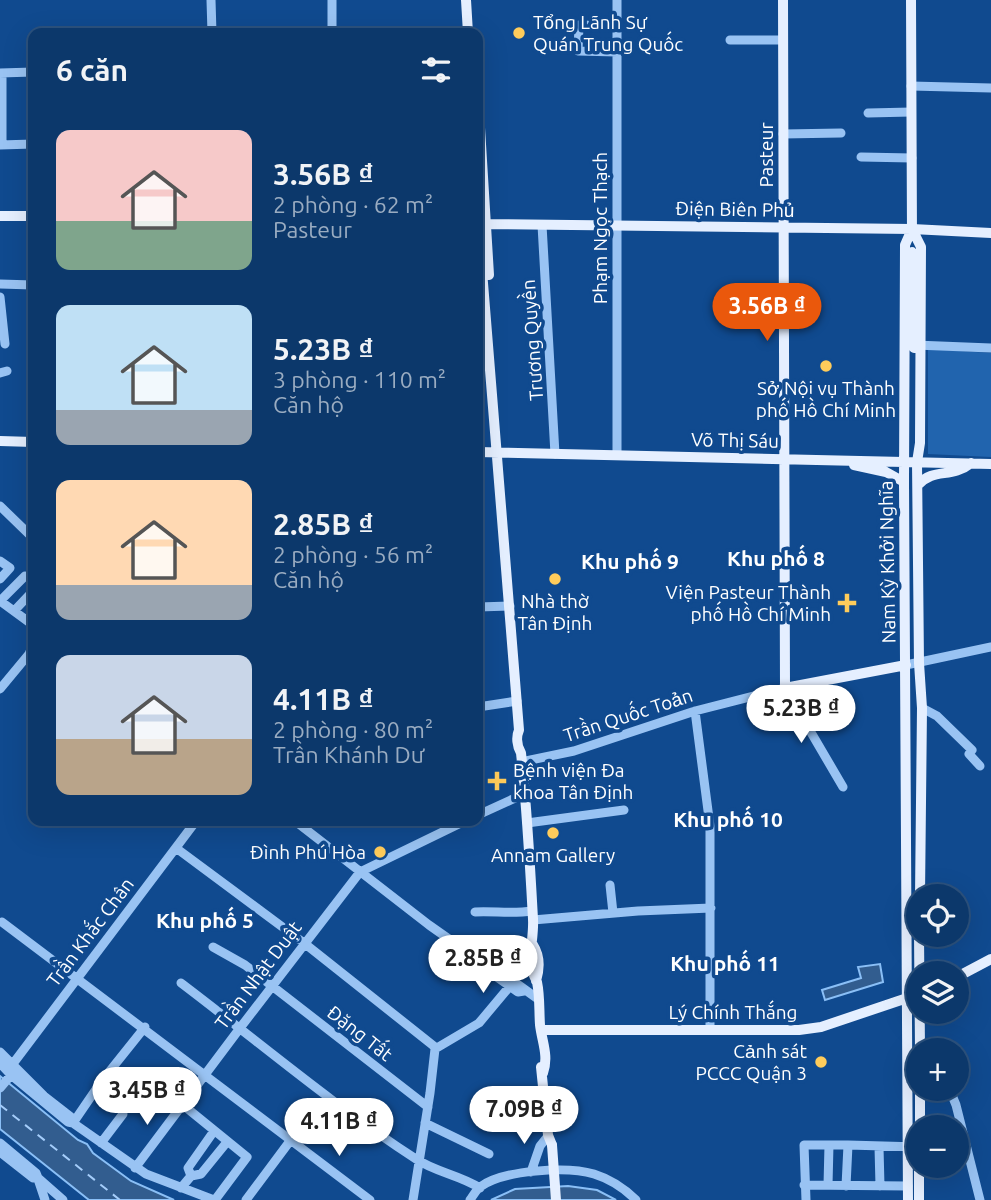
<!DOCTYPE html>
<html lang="vi">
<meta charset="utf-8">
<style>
:root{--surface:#0c386b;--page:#153f71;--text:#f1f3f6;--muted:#9aacc1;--line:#2c527e;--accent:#ea580c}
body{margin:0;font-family:Ubuntu,sans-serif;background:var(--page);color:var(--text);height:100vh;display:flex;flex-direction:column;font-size:26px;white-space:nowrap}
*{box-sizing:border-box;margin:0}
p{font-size:23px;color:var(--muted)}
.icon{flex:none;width:38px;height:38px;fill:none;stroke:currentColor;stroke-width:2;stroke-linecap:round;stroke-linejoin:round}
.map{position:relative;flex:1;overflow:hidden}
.details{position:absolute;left:28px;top:28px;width:455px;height:798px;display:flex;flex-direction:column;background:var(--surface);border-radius:14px;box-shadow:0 7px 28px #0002,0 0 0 2px var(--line)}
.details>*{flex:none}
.tools{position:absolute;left:906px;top:884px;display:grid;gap:14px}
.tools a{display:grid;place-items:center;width:63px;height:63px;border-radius:50%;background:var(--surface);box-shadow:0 7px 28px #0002,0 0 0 2px var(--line);font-size:35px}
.price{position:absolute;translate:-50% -60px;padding:0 16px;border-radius:24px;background:#fff;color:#222;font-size:23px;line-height:46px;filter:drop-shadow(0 2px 4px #0008)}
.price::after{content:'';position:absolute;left:50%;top:42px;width:21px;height:16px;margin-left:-10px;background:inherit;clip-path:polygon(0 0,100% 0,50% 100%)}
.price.current{background:var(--accent);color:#fff}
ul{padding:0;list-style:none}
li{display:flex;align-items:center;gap:21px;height:175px;padding:0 28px}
li span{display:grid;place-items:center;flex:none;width:196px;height:140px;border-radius:14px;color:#555}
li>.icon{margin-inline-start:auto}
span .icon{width:84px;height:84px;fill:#fffc;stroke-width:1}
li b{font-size:30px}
h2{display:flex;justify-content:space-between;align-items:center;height:84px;padding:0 28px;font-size:30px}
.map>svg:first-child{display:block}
.green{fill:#2164ae}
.water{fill:#325d8f;stroke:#8abff6;stroke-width:2}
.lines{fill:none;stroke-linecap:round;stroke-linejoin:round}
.ferry{stroke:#a5cdfa;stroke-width:2;stroke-dasharray:9 7;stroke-linecap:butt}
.minor{stroke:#99c3f3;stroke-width:9}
.major{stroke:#e5efff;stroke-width:10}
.major-bridge{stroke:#e5efff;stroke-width:10}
.poi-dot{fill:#ffcc5b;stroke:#104a8f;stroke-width:2.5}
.labels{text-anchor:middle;stroke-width:7;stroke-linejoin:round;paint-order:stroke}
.poi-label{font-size:19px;fill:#fff;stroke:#104a8f}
.street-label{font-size:19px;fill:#fff;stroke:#104a8f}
.neighbourhood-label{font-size:21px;font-weight:bold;fill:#fff;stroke:#104a8f}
</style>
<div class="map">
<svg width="991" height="1200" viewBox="0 0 991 1200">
<rect width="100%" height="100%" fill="#104a8f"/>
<path class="green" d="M928 349 991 353V457L928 454Z"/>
<path class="water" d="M880 964 883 982 825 1000 822 990 861 978 858 967Z
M0 1076 78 1140 87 1144 93 1153 131 1181 174 1200H89L0 1129Z
M568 1186 597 1190 616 1200H491L515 1189Z"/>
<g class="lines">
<path class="ferry" d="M0 1105 120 1200"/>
<path class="minor" d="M211 0 212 33
M617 0V455
M617 26 579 25 578 51 617 52
M332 33V0
M730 40H782
M0 73 2 78V140L0 145
M0 73 33 72
M911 86 991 88
M868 113 911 112
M783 134 841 133
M0 145 33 144
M861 157 912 158
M542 225 555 454
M0 284 33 285
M0 297 5 344
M915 345 991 348
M0 373 7 371
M0 506 33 538
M0 561 10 568 0 579
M0 601 33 625
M0 601 25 576
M478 607 510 606
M14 611 33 591
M906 665 991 647
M0 689 29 654 33 645
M478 707 517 701
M922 708 937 716 972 750 969 754 980 766
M695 711 710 826V1029
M521 762 574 751 695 711 785 688 843 787
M478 815 524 794
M295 821 429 925 483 963 484 968 518 992 524 991
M527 823 624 810
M176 848 304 943 435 1047
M610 885 613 913
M475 912C494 911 513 914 532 911
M533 920 638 911 711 908
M2 922 370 1200
M213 947 245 965 428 1107
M483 963H488L538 999
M181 983C259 1042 334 1106 416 1159 435 1172 460 1175 480 1188
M0 1052 44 1096 71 1117 73 1123
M0 1063 11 1075 68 1122 73 1123 146 1174 214 1200
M12 1065 196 821
M0 1088 11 1075
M949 1088 956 1105 980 1200
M183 1105 247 1157 215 1200
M73 1123 101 1082 145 1027
M425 1123 489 1154
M0 1143 36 1173 38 1178 63 1200
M101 1143 123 1114
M848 1145 919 1147
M879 1147 880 1186
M0 1152 33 1178H38
M135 1168 240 1028 360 872 465 821
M531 1172 540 1146 548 1136
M191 1176 188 1168 214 1131
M38 1179 45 1200
M804 1185 908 1186
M828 1185 829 1145
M181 1188 191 1176 201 1174 227 1142
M246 1200 290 1141
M413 1200 430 1093 435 1049 479 1023 510 986
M470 1200C473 1196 476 1190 480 1187 503 1170 567 1166 594 1174 610 1179 624 1188 636 1200
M806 1200 804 1145H848L846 1186"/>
<path class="major" d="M466 0 468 33
M783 0 785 688 906 665
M911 0 912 236
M478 95 489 275
M0 216H33
M478 221 519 730C516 737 517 746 521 753 527 808 530 864 533 919 534 936 529 951 531 967 532 973 535 977 537 982 540 996 539 1011 540 1025 542 1042 549 1056 543 1073
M478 224 912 229 991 233
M912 229 921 247 920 443 917 462 919 663 922 708 920 896
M912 252 914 348
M0 441 33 442
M478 452 991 464
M854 465 886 472 904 482
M918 485C934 467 951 479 971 463
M919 934 920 1050
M533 945C540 956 540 968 536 981
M957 977 991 959
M541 1030H799L821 1027 919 994
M541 1067 548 1135 552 1145
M920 1127V1088
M908 1200 904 482 905 245 912 229
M919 1200V1166"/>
<path class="major-bridge" d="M552 1145 556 1200"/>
</g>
<g class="poi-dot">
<circle cx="519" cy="33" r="7"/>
<circle cx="826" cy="366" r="7"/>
<circle cx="555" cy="579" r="7"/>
<path d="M843.5 592.5h7v7h7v7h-7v7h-7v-7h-7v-7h7z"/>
<path d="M493.5 770.5h7v7h7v7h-7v7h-7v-7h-7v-7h7z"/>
<circle cx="553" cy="833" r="7"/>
<circle cx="380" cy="852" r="7"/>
<circle cx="821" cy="1062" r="7"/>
</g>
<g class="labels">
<g class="poi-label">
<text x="533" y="29" text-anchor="start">Tổng Lãnh Sự<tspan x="533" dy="22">Quán Trung Quốc</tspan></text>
<text x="826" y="395">Sở Nội vụ Thành<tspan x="826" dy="22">phố Hồ Chí Minh</tspan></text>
<text x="831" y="599" text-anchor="end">Viện Pasteur Thành<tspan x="831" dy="22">phố Hồ Chí Minh</tspan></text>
<text x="555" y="608">Nhà thờ<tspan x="555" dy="22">Tân Định</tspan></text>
<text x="513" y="777" text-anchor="start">Bệnh viện Đa<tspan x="513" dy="22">khoa Tân Định</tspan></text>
<text x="366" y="859" text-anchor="end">Đình Phú Hòa</text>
<text x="553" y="862">Annam Gallery</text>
<text x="807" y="1058" text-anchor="end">Cảnh sát<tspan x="807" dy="22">PCCC Quận 3</tspan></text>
</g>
<g class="street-label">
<text transform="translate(766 155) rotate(-90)" y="7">Pasteur</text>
<text transform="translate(735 209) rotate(1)" y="7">Điện Biên Phủ</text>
<text transform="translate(600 228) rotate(-90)" y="7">Phạm Ngọc Thạch</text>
<text transform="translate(532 340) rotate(-94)" y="7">Trương Quyền</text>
<text transform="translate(735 440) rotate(1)" y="7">Võ Thị Sáu</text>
<text transform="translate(887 562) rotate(-91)" y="7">Nam Kỳ Khởi Nghĩa</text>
<text transform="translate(628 715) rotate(-18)" y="7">Trần Quốc Toản</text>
<text transform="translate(90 932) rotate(-53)" y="7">Trần Khắc Chân</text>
<text transform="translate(258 975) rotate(-53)" y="7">Trần Nhật Duật</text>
<text x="733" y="1019">Lý Chính Thắng</text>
<text transform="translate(360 1033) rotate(38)" y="7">Ðặng Tất</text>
</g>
<g class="neighbourhood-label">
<text x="776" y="566">Khu phố 8</text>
<text x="630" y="569">Khu phố 9</text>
<text x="728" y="827">Khu phố 10</text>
<text x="205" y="928">Khu phố 5</text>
<text x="725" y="971">Khu phố 11</text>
</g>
</g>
</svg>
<div class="tools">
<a><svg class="icon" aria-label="locate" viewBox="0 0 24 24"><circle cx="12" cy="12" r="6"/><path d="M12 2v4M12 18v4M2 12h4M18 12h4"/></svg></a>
<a><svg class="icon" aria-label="layers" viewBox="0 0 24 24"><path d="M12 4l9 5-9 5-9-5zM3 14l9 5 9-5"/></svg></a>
<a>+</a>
<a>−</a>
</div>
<b class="price current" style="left:767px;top:343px">3.56B ₫</b>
<b class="price" style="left:801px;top:745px">5.23B ₫</b>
<b class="price" style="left:483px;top:995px">2.85B ₫</b>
<b class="price" style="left:147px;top:1127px">3.45B ₫</b>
<b class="price" style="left:524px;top:1146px">7.09B ₫</b>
<b class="price" style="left:339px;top:1158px">4.11B ₫</b>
<section class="details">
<h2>6 căn<svg class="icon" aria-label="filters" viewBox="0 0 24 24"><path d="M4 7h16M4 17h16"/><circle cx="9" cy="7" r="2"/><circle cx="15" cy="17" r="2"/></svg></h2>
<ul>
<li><span style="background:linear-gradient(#f6c9c9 65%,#7fa58c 0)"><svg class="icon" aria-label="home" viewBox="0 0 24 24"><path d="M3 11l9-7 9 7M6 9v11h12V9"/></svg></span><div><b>3.56B ₫</b><p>2 phòng · 62 m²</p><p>Pasteur</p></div></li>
<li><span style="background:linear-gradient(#bfe0f5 75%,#9aa5b1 0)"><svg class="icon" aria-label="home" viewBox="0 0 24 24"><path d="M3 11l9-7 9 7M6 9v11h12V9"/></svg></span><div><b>5.23B ₫</b><p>3 phòng · 110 m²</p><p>Căn hộ</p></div></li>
<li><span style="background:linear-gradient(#ffd9b3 75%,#9aa5b1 0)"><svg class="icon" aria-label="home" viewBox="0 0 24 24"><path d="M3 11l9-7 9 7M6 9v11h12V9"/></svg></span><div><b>2.85B ₫</b><p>2 phòng · 56 m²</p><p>Căn hộ</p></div></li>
<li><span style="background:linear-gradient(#c9d6e8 60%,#b9a48a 0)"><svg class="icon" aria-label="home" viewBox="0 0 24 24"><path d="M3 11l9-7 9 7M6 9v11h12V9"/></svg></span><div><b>4.11B ₫</b><p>2 phòng · 80 m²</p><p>Trần Khánh Dư</p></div></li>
</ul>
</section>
</div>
